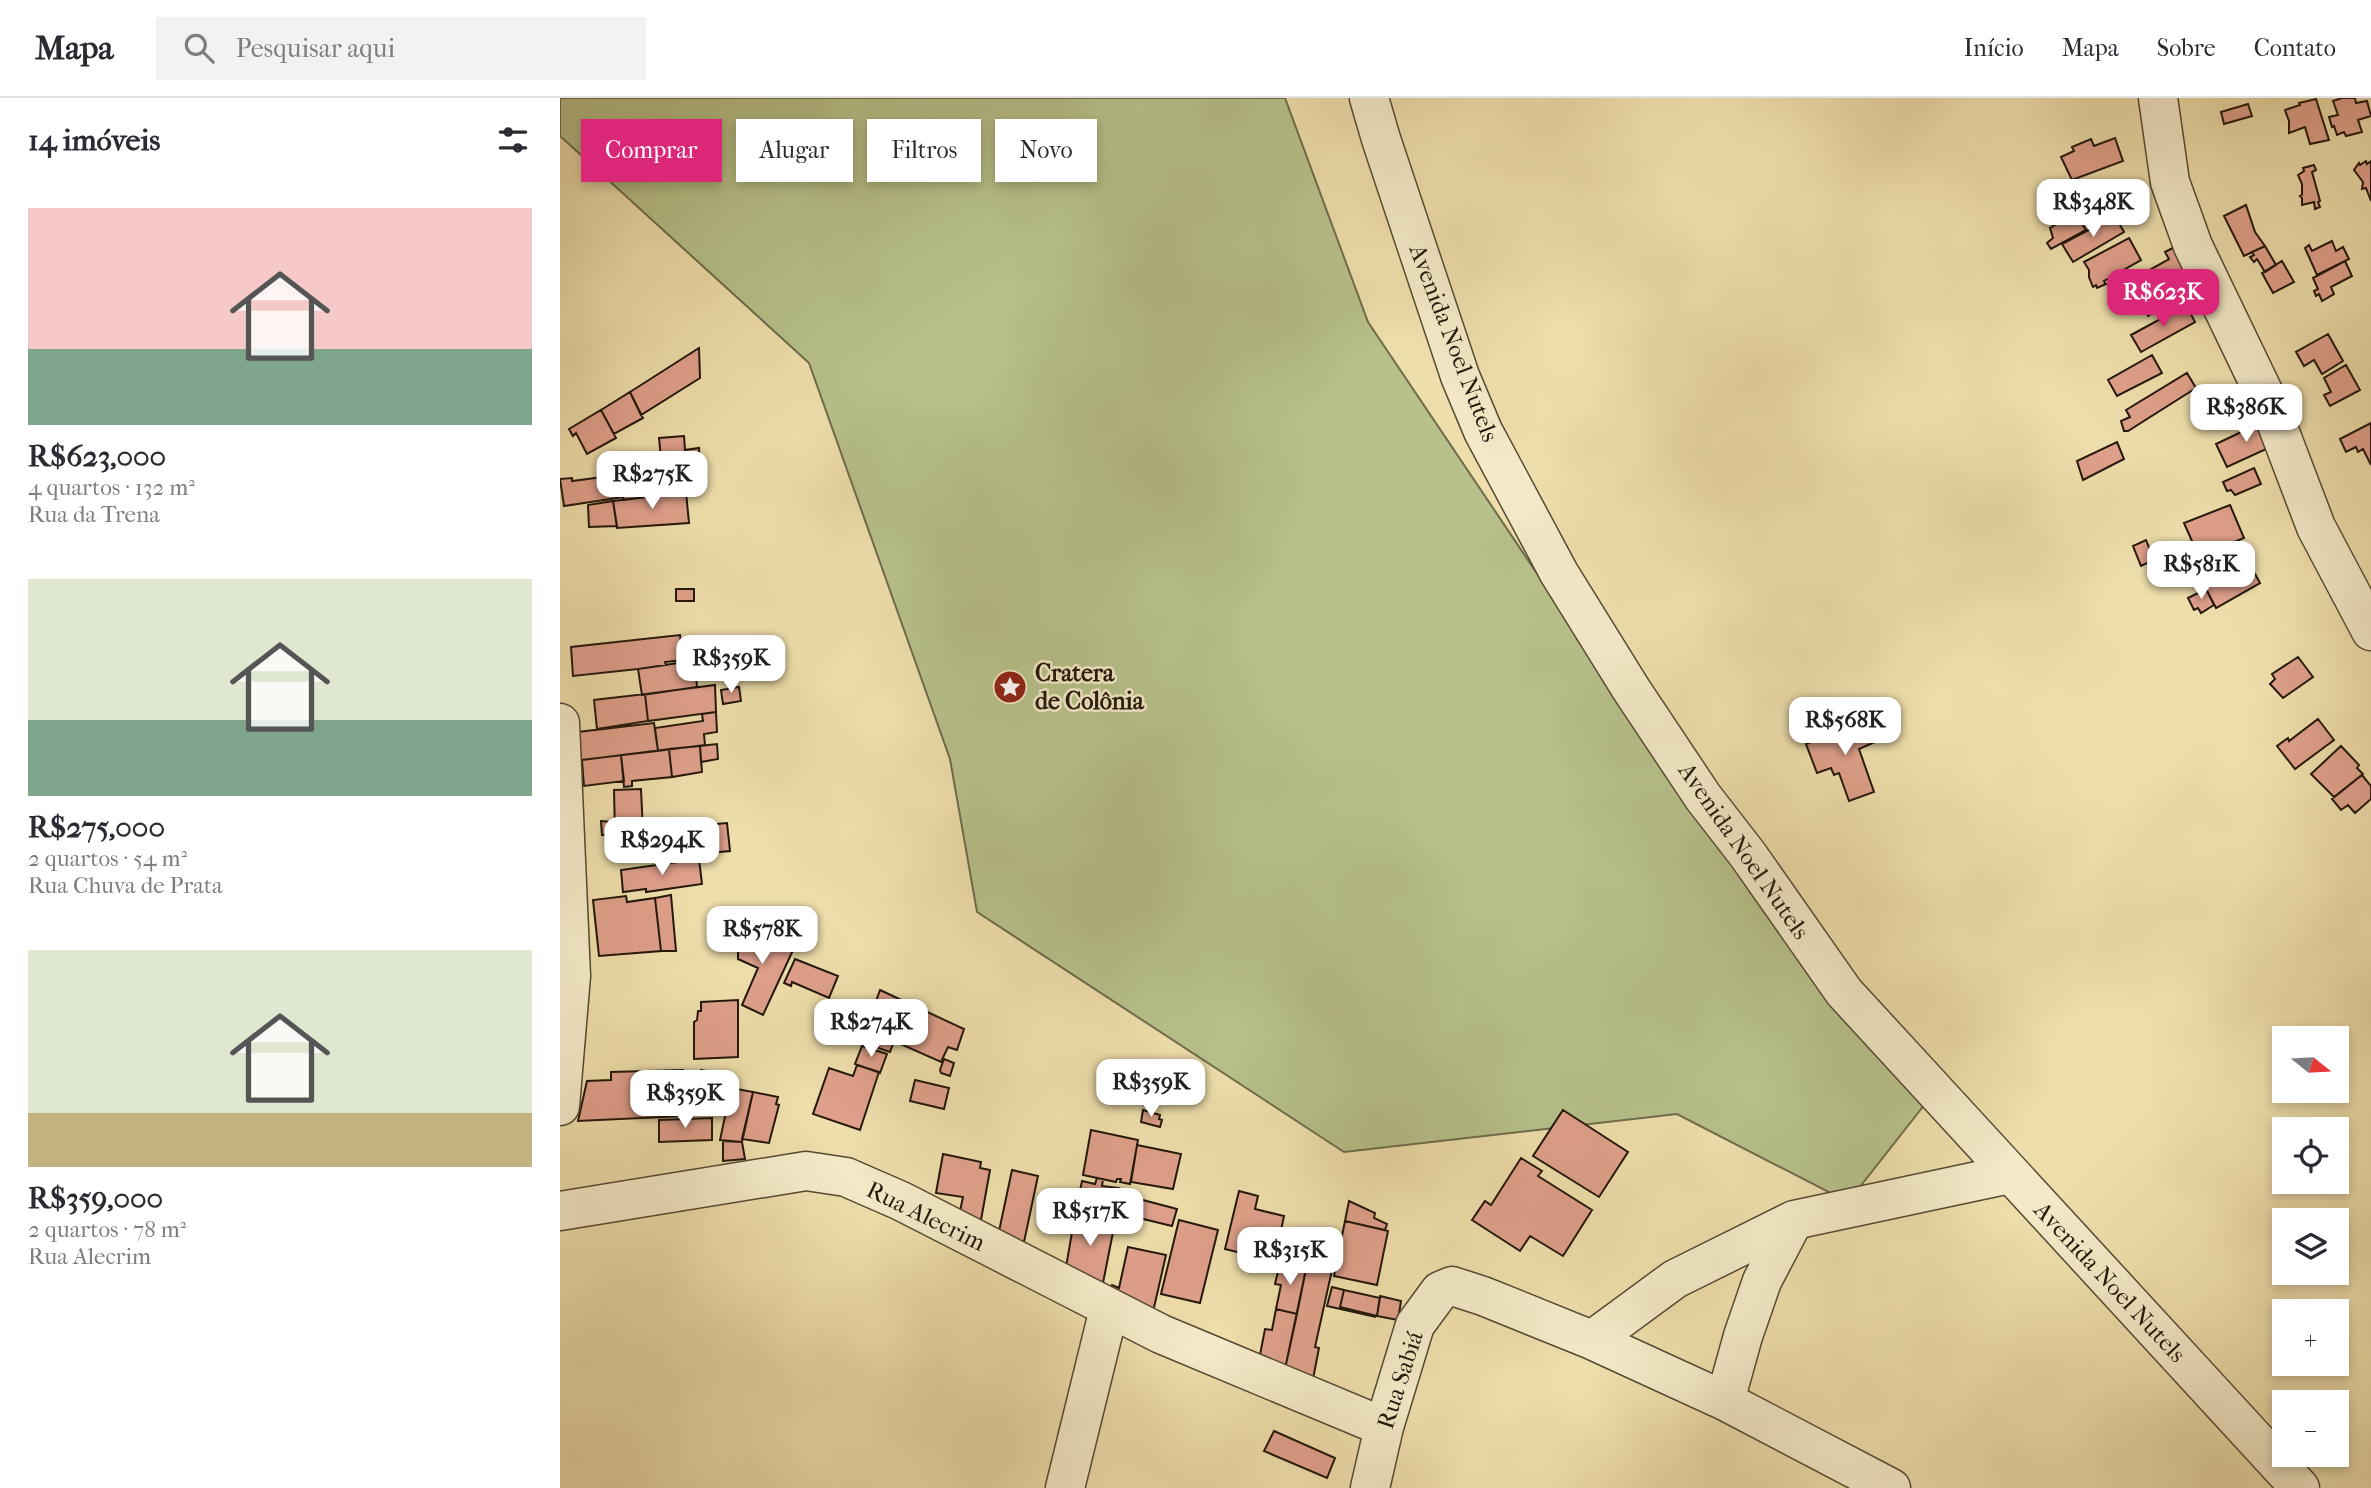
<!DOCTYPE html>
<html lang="pt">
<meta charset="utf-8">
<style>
:root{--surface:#fff;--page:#f2f2f3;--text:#2b2b33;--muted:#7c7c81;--line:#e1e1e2;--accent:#db2777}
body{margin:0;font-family:"IM FELL French Canon",serif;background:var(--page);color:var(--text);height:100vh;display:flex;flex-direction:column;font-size:26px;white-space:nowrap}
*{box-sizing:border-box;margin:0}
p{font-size:23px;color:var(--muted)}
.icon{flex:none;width:38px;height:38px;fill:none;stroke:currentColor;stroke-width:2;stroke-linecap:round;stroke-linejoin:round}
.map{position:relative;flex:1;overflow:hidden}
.details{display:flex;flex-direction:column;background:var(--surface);width:560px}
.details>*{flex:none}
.banner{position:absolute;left:21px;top:21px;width:665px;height:63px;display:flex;gap:14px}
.needle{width:46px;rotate:108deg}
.controls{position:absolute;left:1712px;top:928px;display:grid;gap:14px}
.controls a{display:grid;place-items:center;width:77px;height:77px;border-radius:0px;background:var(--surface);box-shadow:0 4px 10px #0003;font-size:35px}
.price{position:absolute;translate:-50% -60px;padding:0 16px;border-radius:14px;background:#fff;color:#222;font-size:23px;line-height:46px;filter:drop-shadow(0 2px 4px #0008)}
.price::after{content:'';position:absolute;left:50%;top:42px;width:21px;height:16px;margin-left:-10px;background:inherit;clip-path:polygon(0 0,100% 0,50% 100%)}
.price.current{background:var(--accent);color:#fff}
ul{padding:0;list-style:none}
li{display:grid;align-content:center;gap:14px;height:371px;padding:0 28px}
li span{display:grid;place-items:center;height:217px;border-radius:0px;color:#555}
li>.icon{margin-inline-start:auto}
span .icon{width:126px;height:126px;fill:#fffc;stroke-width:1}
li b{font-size:30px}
h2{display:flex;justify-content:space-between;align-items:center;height:84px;padding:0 28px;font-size:30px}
.chip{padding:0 24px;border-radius:0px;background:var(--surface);box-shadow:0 4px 10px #0003;font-size:24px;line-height:63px}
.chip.current{background:var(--accent);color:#fff}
header{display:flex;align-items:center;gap:42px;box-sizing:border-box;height:98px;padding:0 35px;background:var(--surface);border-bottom:2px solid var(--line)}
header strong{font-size:33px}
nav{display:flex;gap:38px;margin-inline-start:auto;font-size:24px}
.search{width:490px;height:63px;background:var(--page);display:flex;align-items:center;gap:18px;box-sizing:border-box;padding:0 24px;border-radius:0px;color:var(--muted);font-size:26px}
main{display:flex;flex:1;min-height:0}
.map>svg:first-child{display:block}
.green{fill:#b7c18a;stroke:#6e6c4a;stroke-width:2}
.building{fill:#dfa08b;stroke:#24180b;stroke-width:2}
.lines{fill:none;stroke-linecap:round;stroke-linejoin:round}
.minor-casing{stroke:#564a33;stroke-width:41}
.minor{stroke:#f4eac8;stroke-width:38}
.labels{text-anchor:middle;stroke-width:5;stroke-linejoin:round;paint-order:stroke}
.street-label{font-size:24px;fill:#24180b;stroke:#f4eac8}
.poi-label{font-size:24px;font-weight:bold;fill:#24180b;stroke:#f4eac8;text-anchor:start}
</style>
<header>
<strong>Mapa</strong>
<div class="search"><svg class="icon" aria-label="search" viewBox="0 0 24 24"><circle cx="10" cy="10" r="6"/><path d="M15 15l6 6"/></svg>Pesquisar aqui</div>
<nav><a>Início</a><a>Mapa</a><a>Sobre</a><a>Contato</a></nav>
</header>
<main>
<section class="details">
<h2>14 imóveis<svg class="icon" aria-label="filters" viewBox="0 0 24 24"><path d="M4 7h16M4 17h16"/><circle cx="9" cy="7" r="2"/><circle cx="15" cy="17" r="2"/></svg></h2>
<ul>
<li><span style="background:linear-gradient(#f6c9c9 65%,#7fa58c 0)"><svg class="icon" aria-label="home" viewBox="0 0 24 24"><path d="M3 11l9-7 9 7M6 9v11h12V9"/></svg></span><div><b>R$623,000</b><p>4 quartos · 132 m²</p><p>Rua da Trena</p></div></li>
<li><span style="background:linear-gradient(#dfe7d0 65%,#7fa58c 0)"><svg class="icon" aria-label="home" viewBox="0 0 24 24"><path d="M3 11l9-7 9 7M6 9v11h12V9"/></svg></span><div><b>R$275,000</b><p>2 quartos · 54 m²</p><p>Rua Chuva de Prata</p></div></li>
<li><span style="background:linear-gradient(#dfe7d0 75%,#c2b280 0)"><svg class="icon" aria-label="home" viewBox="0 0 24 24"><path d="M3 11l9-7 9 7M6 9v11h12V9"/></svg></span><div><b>R$359,000</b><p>2 quartos · 78 m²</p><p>Rua Alecrim</p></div></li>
</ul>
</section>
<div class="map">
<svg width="1811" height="1390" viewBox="0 0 1811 1390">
<rect width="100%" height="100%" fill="#eedeab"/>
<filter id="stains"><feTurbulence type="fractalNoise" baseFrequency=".00286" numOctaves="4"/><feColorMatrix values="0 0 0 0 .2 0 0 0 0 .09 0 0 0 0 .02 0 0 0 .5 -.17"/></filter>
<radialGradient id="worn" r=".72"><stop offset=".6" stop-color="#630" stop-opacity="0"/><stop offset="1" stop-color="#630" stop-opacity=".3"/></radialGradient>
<path class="green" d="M0 0H725L808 224 978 477 1365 1006 1288 1104 1117 1016 784 1054 417 814 390 661 249 265 0 38Z"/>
<path class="building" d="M1782 0H1795L1796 5 1807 3 1811 18 1798 22 1802 34 1786 38 1784 34 1777 37 1774 28 1772 29 1769 19 1778 17 1773 3Z
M1756 1 1769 42 1750 46 1745 29 1729 35V23L1725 12 1740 7 1739 5Z
M1688 6 1692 18 1664 26 1661 14Z
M1555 40 1563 63 1512 82 1501 59 1514 53 1512 49 1531 41 1534 48Z
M1806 63 1807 66 1811 63V103L1806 90 1802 91 1803 84 1794 72 1799 65 1800 67Z
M1754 67 1756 72 1752 74 1760 103 1758 104 1760 109 1755 111 1754 104 1742 107V100L1740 98 1742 97V86L1738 77 1744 73 1743 70Z
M1686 107 1695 134 1705 148 1684 158 1664 118Z
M1515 115 1526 132 1491 151 1487 145 1493 140 1490 130Z
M1555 118 1564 134 1513 164 1502 146Z
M1569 140 1581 162 1544 183 1546 186 1537 190 1536 187 1533 189 1529 179V172L1524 164Z
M1626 143 1636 191 1588 218 1583 209 1589 205 1577 179 1609 161 1605 154Z
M1772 143 1776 153 1783 149 1789 161 1757 177 1745 150 1749 147 1752 153Z
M1705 148 1716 167 1705 174 1697 161 1694 164 1690 159 1694 157 1692 154Z
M1722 163 1734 184 1713 195 1702 175Z
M1785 163 1792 178 1771 189 1774 196 1762 203 1759 196 1756 198 1754 193 1758 191 1753 180Z
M1626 207 1635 224 1581 254 1571 237Z
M1768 236 1783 263 1762 276 1754 262 1744 268 1736 254Z
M139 250 140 280 81 317 70 294Z
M1592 257 1602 275 1557 298 1548 282Z
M1786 267 1800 292 1770 308 1764 297 1771 294 1764 280Z
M1627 275 1636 290 1568 333H1564L1561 323 1570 319 1566 312Z
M70 294 83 320 54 336 41 312Z
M41 312 56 340 27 356 16 335 13 338 9 331Z
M1704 323 1715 347 1667 369 1656 346Z
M1811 325V367L1803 351 1798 354 1796 349 1786 354 1780 341Z
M124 338 125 352 139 350 140 367 102 370 99 340Z
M1557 344 1564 361 1523 382 1517 363Z
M102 370V374L128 371 131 394 79 400 76 379H70L69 373Z
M1694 370 1701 386 1675 397 1671 392 1667 393 1663 384Z
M58 377 76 379 79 400 64 402 63 399 4 408 0 381 12 380V383Z
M126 394 129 425 57 430 53 403Z
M53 403 57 428 29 429 28 407Z
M1670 407 1684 440 1639 459 1624 425Z
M1586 442 1594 462 1581 468 1573 448Z
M1628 456 1637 473 1618 482 1609 465Z
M1689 465 1700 485 1656 510 1645 489Z
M116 491H134V503H116Z
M1646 491 1654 507 1641 515 1638 510 1634 512 1628 500Z
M120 537 123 562 105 564 106 567 78 571 13 578 11 549Z
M1738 559 1753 579 1723 600 1710 586 1715 581 1712 576Z
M125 564V567L132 566V579L136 578 137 589 82 597 78 571Z
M155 587 156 614 88 623 85 596Z
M179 589 181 603 163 606 161 592Z
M85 596 88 623 37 631 34 602Z
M156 614 157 634 144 636 145 647 98 653 95 630 143 623 142 616Z
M1758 621 1774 642 1735 671 1717 648 1728 640 1729 643Z
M1308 623 1315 644 1299 651 1314 694 1289 703 1279 675 1274 677 1271 670 1257 675 1246 646 1267 638 1266 635Z
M94 625 98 653 21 662 18 634Z
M157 646 158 661 141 664 140 648Z
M140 648 142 674 112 679 109 651Z
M1781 648 1799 667 1797 670 1803 676 1774 699 1751 676Z
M109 651 112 679 72 683V688L64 689 61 657Z
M61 657 64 683 24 688 22 662Z
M1802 677 1811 688V701L1795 715 1788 707 1781 712 1772 701Z
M81 691 83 734 55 736 54 692Z
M41 723 51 724V737H42Z
M167 725 170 753 150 755 146 727Z
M139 761 142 786 86 794V791L63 794 61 772Z
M111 797 116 853H101L95 800Z
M66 798 67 804 95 800 101 853 39 858 33 802Z
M178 828 234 850 203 917 182 907 198 870 178 861Z
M235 861 278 878 269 900 232 884 231 888 224 885Z
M320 892 350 906 346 916 344 915 330 954 301 944Z
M178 902V959L134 961V924L137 922 138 913H141V904Z
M350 906 404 931 397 952 388 949 381 964 336 944Z
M302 948 327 956 320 975 295 966Z
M384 961 394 965 390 978 381 975 380 972Z
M297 967 319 974 300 1032 253 1016 269 970 293 978Z
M123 972 124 1018 18 1023 27 983 51 982V974Z
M141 972 167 977 158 1011 133 1004Z
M355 982 389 990 384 1011 350 1003Z
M171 990 193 994 182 1044 160 1042Z
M193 994 218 999 216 1006 219 1007 209 1045 182 1041Z
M583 1012 600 1017 599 1021 602 1022 600 1029 581 1024Z
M1003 1012 1068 1054 1039 1099 973 1058Z
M152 1020V1042L99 1044V1022Z
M531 1032 578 1042 570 1086 560 1084 561 1081H557L556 1084 523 1077Z
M163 1043 182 1044 185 1061 163 1063Z
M577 1047 621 1056 613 1091 571 1084Z
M383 1056 421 1064 420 1070 430 1072 421 1122 399 1118 403 1099 376 1095Z
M961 1060 982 1073 978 1078 1032 1112 1003 1158 970 1138 960 1153 912 1122 925 1103 931 1107Z
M452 1072 478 1078 464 1144 438 1138Z
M537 1080 543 1081 542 1088 559 1090 557 1099 560 1100 555 1124 515 1117 522 1083 535 1086Z
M679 1093 698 1098 695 1111 724 1118 720 1137 712 1135 706 1161 665 1151Z
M579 1101 617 1111 612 1128 575 1119Z
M789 1103 815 1115 814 1120 827 1126 825 1132 785 1123Z
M515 1117 555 1124 543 1185 505 1175Z
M619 1122 658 1132 640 1205 601 1196Z
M785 1123 828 1133 817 1187 774 1178Z
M568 1149 606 1157 593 1214 548 1198 552 1187 559 1190Z
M720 1165 746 1171 737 1216 716 1211 721 1187 715 1186Z
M747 1166 772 1172 755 1249 759 1250 753 1281 725 1271Z
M772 1189 784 1192 780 1209 816 1219 767 1208Z
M784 1192 820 1200 817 1218 780 1209Z
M820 1198 841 1203 838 1222 817 1218Z
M716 1211 737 1216 725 1271 699 1262 705 1231 712 1232Z
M714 1333 775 1360 767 1380 704 1353Z"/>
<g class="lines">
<defs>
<path id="minor" d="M809 0 821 41 900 278 923 333 999 475 1071 591 1143 699 1188 757 1284 894 1740 1390
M1598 0 1610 84 1633 148 1710 308 1756 429 1811 533
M0 625 11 878 0 1008
M0 1113 246 1073 286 1079 341 1103 601 1236 824 1329
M1032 1242 1115 1181 1234 1122 1450 1076
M1165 1303 1183 1238 1202 1183 1234 1122
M505 1390 549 1211
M810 1390 824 1329 855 1227 880 1193 892 1188 923 1198 1032 1242 1165 1303 1331 1390"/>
</defs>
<use href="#minor" class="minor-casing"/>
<use href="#minor" class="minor"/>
</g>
<defs>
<symbol id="sight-disc" viewBox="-11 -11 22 22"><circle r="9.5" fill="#8f2418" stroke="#f4eac8"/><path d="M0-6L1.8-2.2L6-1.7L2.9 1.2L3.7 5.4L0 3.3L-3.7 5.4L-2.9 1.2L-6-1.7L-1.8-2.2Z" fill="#fff"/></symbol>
</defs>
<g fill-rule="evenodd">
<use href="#sight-disc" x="431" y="570" width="38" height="38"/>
</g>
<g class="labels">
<g class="street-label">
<text transform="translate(894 245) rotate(69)" y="8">Avenida Noel Nutels</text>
<text transform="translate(1184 753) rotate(55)" y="8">Avenida Noel Nutels</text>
<text transform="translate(366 1118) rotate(26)" y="8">Rua Alecrim</text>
<text transform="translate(1550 1184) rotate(47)" y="8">Avenida Noel Nutels</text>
<text transform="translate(840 1282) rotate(-72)" y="8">Rua Sabiá</text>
</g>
<g class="poi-label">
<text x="475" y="583">Cratera<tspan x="475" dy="28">de Colônia</tspan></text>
</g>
</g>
<rect width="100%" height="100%" filter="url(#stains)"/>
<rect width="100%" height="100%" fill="url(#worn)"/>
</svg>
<div class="controls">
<a><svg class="needle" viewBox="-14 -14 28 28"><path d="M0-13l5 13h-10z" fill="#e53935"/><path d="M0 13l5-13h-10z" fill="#7c7c81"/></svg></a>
<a><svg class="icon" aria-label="locate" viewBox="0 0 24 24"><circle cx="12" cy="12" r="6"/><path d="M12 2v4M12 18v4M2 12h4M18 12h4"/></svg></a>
<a><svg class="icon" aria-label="layers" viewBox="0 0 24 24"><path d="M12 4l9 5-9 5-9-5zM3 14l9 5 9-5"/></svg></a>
<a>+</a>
<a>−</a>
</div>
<b class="price" style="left:1533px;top:141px">R$348K</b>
<b class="price current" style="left:1603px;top:231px">R$623K</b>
<b class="price" style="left:1686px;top:346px">R$386K</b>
<b class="price" style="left:92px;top:413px">R$275K</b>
<b class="price" style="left:1641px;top:503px">R$581K</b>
<b class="price" style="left:171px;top:597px">R$359K</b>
<b class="price" style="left:1285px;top:659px">R$568K</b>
<b class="price" style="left:102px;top:779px">R$294K</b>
<b class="price" style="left:202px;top:868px">R$578K</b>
<b class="price" style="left:311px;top:961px">R$274K</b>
<b class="price" style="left:591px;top:1021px">R$359K</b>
<b class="price" style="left:125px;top:1032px">R$359K</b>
<b class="price" style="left:530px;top:1150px">R$517K</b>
<b class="price" style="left:730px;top:1189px">R$315K</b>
<div class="banner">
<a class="chip current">Comprar</a>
<a class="chip">Alugar</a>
<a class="chip">Filtros</a>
<a class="chip">Novo</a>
</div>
</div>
</main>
